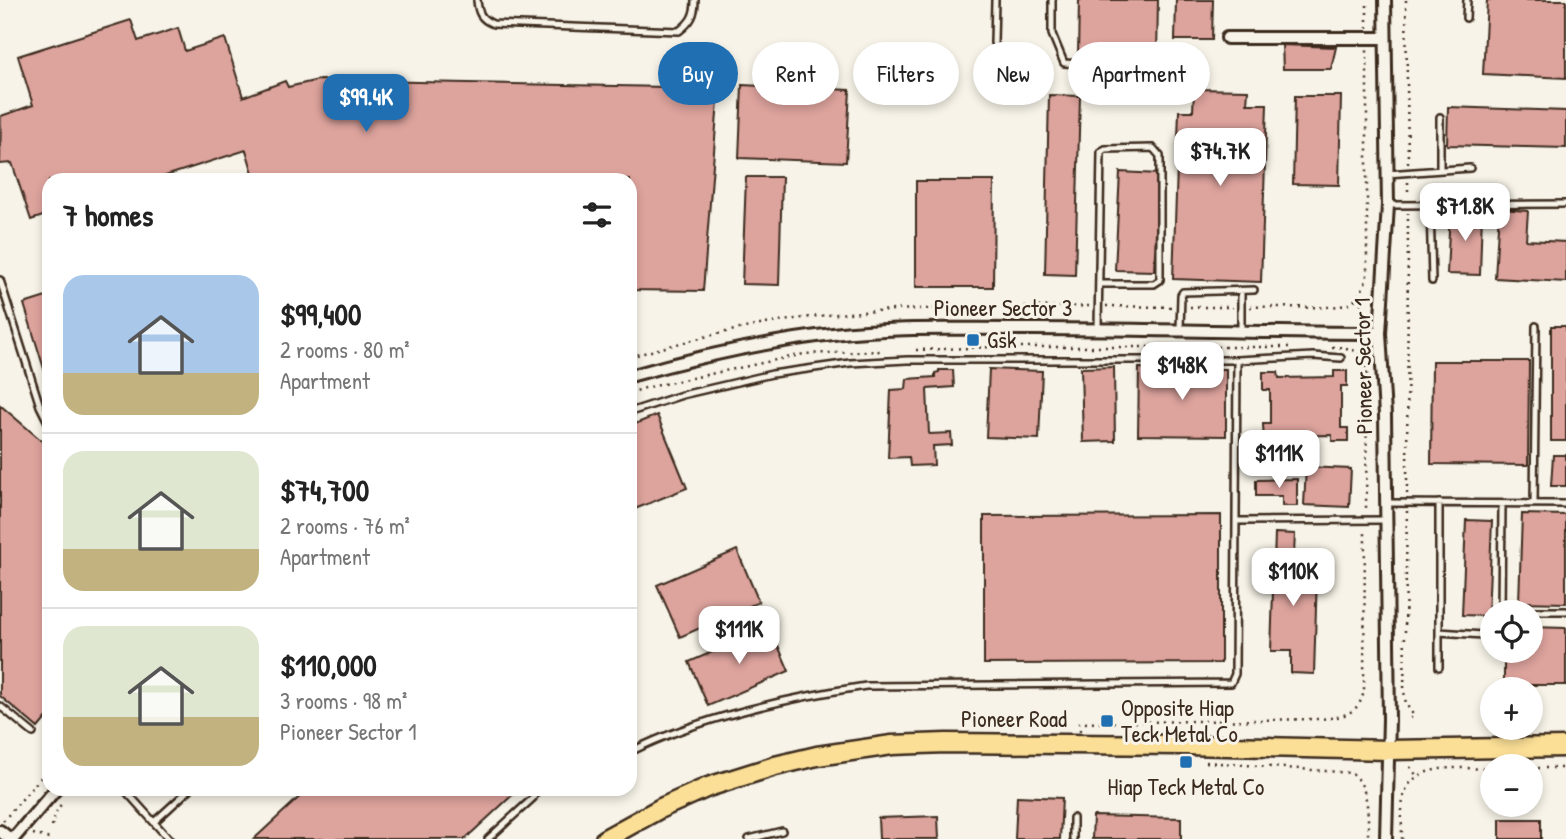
<!DOCTYPE html>
<meta charset="utf-8">
<style>
:root{--surface:#fff;--page:#f2f2f2;--text:#222;--muted:#767676;--line:#e0e0e0;--accent:#1f6fb2}
body{margin:0;font-family:"Patrick Hand",sans-serif;background:var(--page);color:var(--text);height:100vh;display:flex;flex-direction:column;font-size:26px;white-space:nowrap}
*{box-sizing:border-box;margin:0}
p{font-size:23px;color:var(--muted)}
.icon{flex:none;width:38px;height:38px;fill:none;stroke:currentColor;stroke-width:2;stroke-linecap:round;stroke-linejoin:round}
.map{position:relative;flex:1;overflow:hidden}
.panel{position:absolute;left:42px;top:173px;width:595px;height:623px;display:flex;flex-direction:column;background:var(--surface);border-radius:21px;box-shadow:0 4px 10px #0003}
.panel>*{flex:none}
.banner{position:absolute;left:658px;top:42px;width:665px;height:63px;display:flex;gap:14px}
.buttons{position:absolute;left:1480px;top:600px;display:grid;gap:14px}
.buttons a{display:grid;place-items:center;width:63px;height:63px;border-radius:50%;background:var(--surface);box-shadow:0 4px 10px #0003;font-size:35px}
.price{position:absolute;translate:-50% -60px;padding:0 16px;border-radius:14px;background:#fff;color:#222;font-size:23px;line-height:46px;filter:drop-shadow(0 2px 4px #0008)}
.price::after{content:'';position:absolute;left:50%;top:42px;width:21px;height:16px;margin-left:-10px;background:inherit;clip-path:polygon(0 0,100% 0,50% 100%)}
.price.current{background:var(--accent);color:#fff}
ul{padding:0;list-style:none}
li{display:flex;align-items:center;gap:21px;height:175px;padding:0 21px}
li+li{border-top:2px solid var(--line)}
li span{display:grid;place-items:center;flex:none;width:196px;height:140px;border-radius:21px;color:#555}
li>.icon{margin-inline-start:auto}
span .icon{width:84px;height:84px;fill:#fffc;stroke-width:1}
li b{font-size:30px}
h2{display:flex;justify-content:space-between;align-items:center;height:84px;padding:0 21px;font-size:30px}
.tag{padding:0 24px;border-radius:32px;background:var(--surface);box-shadow:0 4px 10px #0003;font-size:24px;line-height:63px}
.tag.current{background:var(--accent);color:#fff}
.map>svg:first-child{display:block}
.building{fill:#dda39d;stroke:#3b2a1e;stroke-width:2}
.lines{fill:none;stroke-linecap:round;stroke-linejoin:round}
.service-casing{stroke:#3b2a1e;stroke-width:10}
.minor-casing{stroke:#3b2a1e;stroke-width:16}
.primary-casing{stroke:#3b2a1e;stroke-width:23}
.path{stroke:#3b2a1e;stroke-width:2.5;stroke-dasharray:2 5;stroke-linecap:butt}
.service{stroke:#f7f3e8;stroke-width:5}
.minor{stroke:#f7f3e8;stroke-width:10}
.primary{stroke:#fbdf96;stroke-width:18}
.poi-dot{fill:#1f6fb2;stroke:#f7f3e8;stroke-width:2.5}
.labels{text-anchor:middle;stroke-width:6;stroke-linejoin:round;paint-order:stroke}
.street-label{font-size:23px;fill:#3b2a1e;stroke:#f7f3e8}
.poi-label{font-size:23px;fill:#3b2a1e;stroke:#f7f3e8;text-anchor:start}
</style>
<div class="map">
<svg width="1566" height="839" viewBox="0 0 1566 839">
<rect width="100%" height="100%" fill="#f7f3e8"/>
<filter id="ink" filterUnits="userSpaceOnUse"><feTurbulence type="fractalNoise" baseFrequency=".0143" numOctaves="2"/><feDisplacementMap in="SourceGraphic" scale="14" xChannelSelector="R" yChannelSelector="G"/><feConvolveMatrix kernelMatrix="1 2 1 2 8 2 1 2 1" color-interpolation-filters="sRGB"/></filter>
<g filter="url(#ink)">
<path class="building" d="M1079 0H1158L1157 58 1078 57Z
M1176 0H1213L1212 40H1175Z
M1487 0H1566V78L1483 74Z
M131 20 138 41 178 28 185 51 225 38 243 97 285 81 288 87 318 80 719 88 703 291 630 290V180H255L246 150 153 180H49V214L31 220 12 163 0 164 1 116 33 105 18 56Z
M1282 45 1336 47 1331 69H1283Z
M742 85 850 90 846 162 739 158Z
M1194 89 1248 90 1247 104H1267L1261 282 1173 279 1179 111H1193Z
M1049 95 1080 96 1075 275 1045 274Z
M1295 96H1341L1339 185 1293 184Z
M1448 107 1566 111V148L1447 145Z
M1120 172 1159 174 1154 271 1115 270Z
M746 177H782L779 285 742 284Z
M916 181H994L993 287H916Z
M1499 209 1528 211 1526 240 1566 242V282L1495 278Z
M1450 210 1482 211 1480 275 1447 274Z
M49 296V385L24 304Z
M1551 326H1566V441H1551Z
M1432 361H1529L1528 465 1431 464Z
M1114 367 1115 441 1083 442 1081 368Z
M1139 368 1226 369V436L1138 435Z
M989 369 1042 371 1039 439 986 437Z
M939 370H953L954 387 927 389 929 434 951 433 952 445 933 446 934 465 910 466 909 457 888 458 891 390 906 389 907 379 935 377V373L939 372Z
M1334 371H1347V386H1341V428H1348V441H1332V435L1278 436V442H1264L1263 424H1270V390H1263V372H1278L1279 378 1334 377Z
M0 405 49 447V715L38 728 0 696Z
M657 415 687 488 630 511V426Z
M1553 455H1566V486H1551Z
M1306 467 1351 469 1349 507 1304 505Z
M1297 479V506H1282V496H1256V480Z
M1522 514 1566 515V603L1519 602Z
M1221 515V663L984 664V516Z
M1466 520 1492 521 1488 616 1462 615Z
M1275 533 1295 534 1293 573 1317 574 1314 674 1291 673V651H1271Z
M737 550 759 602 680 637 657 585Z
M770 627 789 671 708 706 689 662Z
M1531 627 1566 628V685H1504V651H1531Z
M308 789H519L465 839H254Z
M1017 796 1062 798 1060 839H1015Z
M938 816 939 839H879L878 818Z
M1093 816 1181 818V839H1092Z
M1500 819H1541V839H1500Z"/>
<g class="lines">
<defs>
<path id="service" d="M477 0C478 13 481 19 493 24L679 31C691 22 695 15 695 0
M1052 0V34L1064 63 1134 67
M1466 18 1467 0
M994 43 995 0
M1440 170V117
M1387 174 1470 168
M1388 205 1566 204
M1430 205 1432 281
M0 280 40 406 49 424
M1098 328 1101 152 1105 149 1153 148 1160 156V280L1154 284H1099
M1180 329 1181 295 1183 292 1254 290
M1241 332V291
M630 412 682 395 772 374 850 363 907 360H1237L1313 356 1341 358
M1387 503 1566 504
M1439 503V667
M1534 504 1536 326
M1237 521 1386 520
M1502 611H1566
M1501 612 1502 504
M1439 632 1483 635 1493 625
M0 706 33 733
M630 752C697 718 792 697 866 686L1231 683 1235 674 1237 360
M124 789 169 839
M154 822 190 789
M488 839 533 798 537 789
M749 839 782 831
M1073 839V818"/>
<path id="minor" d="M1385 0 1388 205 1380 333 1385 415 1389 719 1386 839
M1227 38H1385
M630 376C696 357 764 342 833 334 891 327 950 329 1008 329 1132 328 1256 333 1380 333
M0 831 10 839
M13 839 56 789"/>
<path id="primary" d="M605 839 661 808 708 787 775 766 817 756 892 745 946 743 1185 745 1389 750 1566 747"/>
</defs>
<use href="#service" class="service-casing"/>
<use href="#minor" class="minor-casing"/>
<use href="#primary" class="primary-casing"/>
<path class="path" d="M1406 0 1408 165
M1367 28V0
M1408 182V196
M1359 296 1367 323
M1106 306 1173 307
M1190 307H1233
M1250 307C1271 306 1332 310 1349 304 1359 299 1364 287 1367 277V49
M1332 347C1354 347 1363 351 1367 374L1366 512
M916 350 995 347H1291
M630 357C695 338 761 322 828 315 914 306 1002 308 1089 306
M630 393 645 388 804 354 881 351
M1407 494 1408 213
M1407 511 1404 691 1406 704 1414 716 1409 719
M1080 731 1079 723 1318 719C1340 718 1360 715 1364 690L1365 529
M1206 762 1352 773C1370 787 1368 818 1368 839
M1410 767 1417 776
M1531 768H1566
M3 821 49 768
M52 826 55 814 63 801
M33 834 50 839
M1402 839C1402 827 1401 812 1403 800 1410 759 1463 769 1493 769"/>
<use href="#service" class="service"/>
<use href="#minor" class="minor"/>
<use href="#primary" class="primary"/>
</g>
</g>
<g class="poi-dot">
<rect x="966" y="333" width="14" height="14" rx="3.5"/>
<rect x="1100" y="714" width="14" height="14" rx="3.5"/>
<rect x="1179" y="755" width="14" height="14" rx="3.5"/>
</g>
<g class="labels">
<g class="street-label">
<text x="1003" y="316">Pioneer Sector 3</text>
<text transform="translate(1363 366) rotate(-91)" y="8">Pioneer Sector 1</text>
<text x="1014" y="727">Pioneer Road</text>
</g>
<g class="poi-label">
<text x="987" y="348">Gsk</text>
<text x="1121" y="716">Opposite Hiap<tspan x="1121" dy="26">Teck Metal Co</tspan></text>
<text x="1186" y="795" text-anchor="middle">Hiap Teck Metal Co</text>
</g>
</g>
</svg>
<div class="buttons">
<a><svg class="icon" aria-label="locate" viewBox="0 0 24 24"><circle cx="12" cy="12" r="6"/><path d="M12 2v4M12 18v4M2 12h4M18 12h4"/></svg></a>
<a>+</a>
<a>−</a>
</div>
<b class="price current" style="left:366px;top:134px">$99.4K</b>
<b class="price" style="left:1220px;top:188px">$74.7K</b>
<b class="price" style="left:1465px;top:243px">$71.8K</b>
<b class="price" style="left:1182px;top:402px">$148K</b>
<b class="price" style="left:1279px;top:490px">$111K</b>
<b class="price" style="left:1293px;top:608px">$110K</b>
<b class="price" style="left:739px;top:666px">$111K</b>
<div class="banner">
<a class="tag current">Buy</a>
<a class="tag">Rent</a>
<a class="tag">Filters</a>
<a class="tag">New</a>
<a class="tag">Apartment</a>
</div>
<section class="panel">
<h2>7 homes<svg class="icon" aria-label="filters" viewBox="0 0 24 24"><path d="M4 7h16M4 17h16"/><circle cx="9" cy="7" r="2"/><circle cx="15" cy="17" r="2"/></svg></h2>
<ul>
<li><span style="background:linear-gradient(#a9c7e8 70%,#c2b280 0)"><svg class="icon" aria-label="home" viewBox="0 0 24 24"><path d="M3 11l9-7 9 7M6 9v11h12V9"/></svg></span><div><b>$99,400</b><p>2 rooms · 80 m²</p><p>Apartment</p></div></li>
<li><span style="background:linear-gradient(#dfe7d0 70%,#c2b280 0)"><svg class="icon" aria-label="home" viewBox="0 0 24 24"><path d="M3 11l9-7 9 7M6 9v11h12V9"/></svg></span><div><b>$74,700</b><p>2 rooms · 76 m²</p><p>Apartment</p></div></li>
<li><span style="background:linear-gradient(#dfe7d0 65%,#c2b280 0)"><svg class="icon" aria-label="home" viewBox="0 0 24 24"><path d="M3 11l9-7 9 7M6 9v11h12V9"/></svg></span><div><b>$110,000</b><p>3 rooms · 98 m²</p><p>Pioneer Sector 1</p></div></li>
</ul>
</section>
</div>
